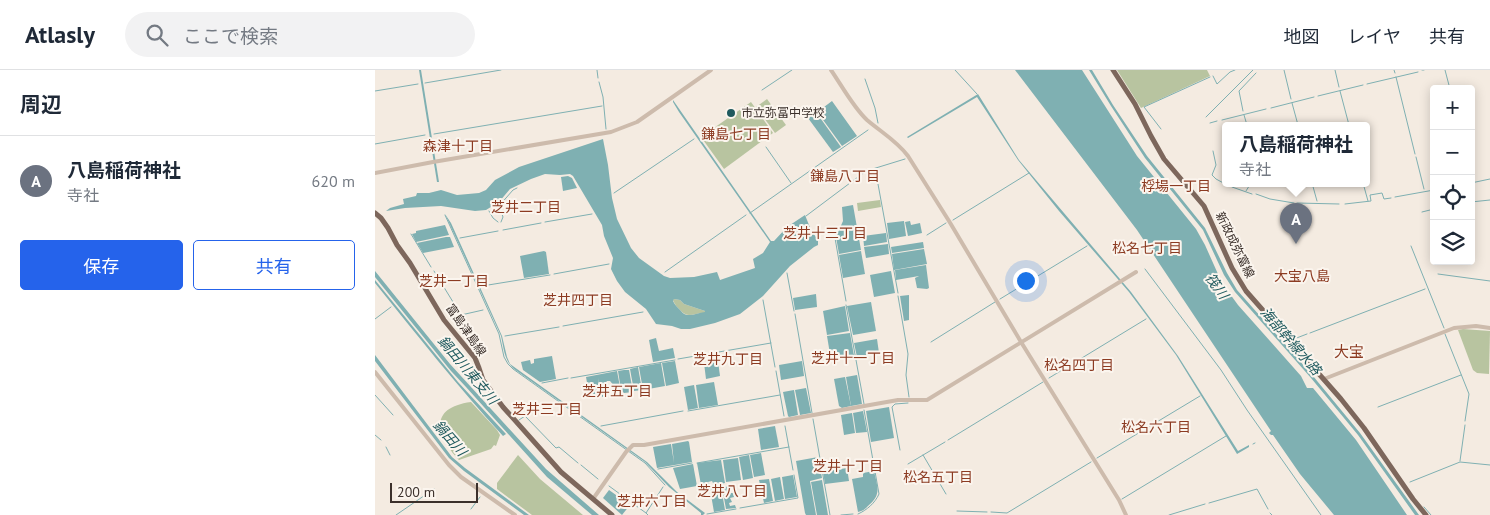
<!DOCTYPE html>
<html lang="ja">
<head>
<meta charset="utf-8">
<style>
	:root { --surface:#fff; --page:#f2f2f3; --text:#1f2937; --muted:#747a83; --line:#e0e1e3; --accent:#2563eb }
	body { margin:0; font-family:"PT Sans","Noto Sans JP",sans-serif; background:var(--page); color:var(--text) }
	.controls { position:absolute; right:15px; top:15px; display:grid; overflow:hidden; border-radius:5px; box-shadow:0 2px 12px #0003 }
	.controls button { width:45px; height:45px; display:grid; place-items:center; padding:0; border:0; border-bottom:1px solid var(--line); background:var(--surface); color:var(--text); font:25px sans-serif }
	.scale { position:absolute; left:15px; bottom:12px; width:88px; box-sizing:border-box; padding-left:5px; border:2px solid #3b302b; border-top:0; font-size:14px; line-height:18px; white-space:nowrap; color:#3b302b; -webkit-text-stroke:4px #fbf5ee; paint-order:stroke }
	.you { position:absolute; left:650px; top:210px; width:18px; height:18px; margin:-12px; border:4px solid #fff; border-radius:50%; background:#1a73e8; box-shadow:0 0 0 8px #1a73e833 }
	.badge { display:grid; place-items:center; width:32px; height:32px; border-radius:50%; background:var(--accent); color:#fff; font-size:16px; font-weight:700 }
	.pin { position:absolute; translate:-50% -41px; filter:drop-shadow(0 1px 2px #0008) }
	.pin::after { content:''; position:absolute; top:26px; width:18px; height:15px; background:inherit; clip-path:polygon(0 0,100% 0,50% 100%) }
	.popup { position:absolute; left:847px; top:52px; width:148px; height:65px; box-sizing:border-box; display:grid; place-content:center; border-radius:5px; background:var(--surface); filter:drop-shadow(0 1px 4px #0005); font-size:16px; white-space:nowrap; color:var(--muted) }
	.popup b { font-size:19px; color:var(--text) }
	.popup::after { content:''; position:absolute; left:50%; top:100%; margin-left:-10px; border:10px solid transparent; border-top-color:var(--surface) }
	.list { margin:0; padding:0; list-style:none }
	h2 { display:flex; justify-content:space-between; align-items:center; height:65px; margin:0; padding:0 20px; font-size:21px }
	h2 small { font-size:16px; font-weight:400; color:var(--muted) }
	.list li { display:grid; grid-template-columns:32px 1fr auto; gap:15px; align-items:center; box-sizing:border-box; height:90px; padding:0 20px; border-top:1px solid var(--line) }
	.list b { display:block; font-size:19px; white-space:nowrap }
	.list p { margin:0; font-size:16px; white-space:nowrap; color:var(--muted) }
	.list em { font-size:16px; font-style:normal; color:var(--muted) }
	.actions { display:flex; gap:10px; padding:15px 20px }
	.actions a { flex:1; padding:11px 0; border:1px solid var(--accent); border-radius:5px; text-align:center; font-size:18px; color:var(--accent) }
	.actions .main { background:var(--accent); color:#fff }
	.icon { flex:none; width:28px; height:28px; fill:none; stroke:currentColor; stroke-width:2; stroke-linecap:round; stroke-linejoin:round }
	.map { position:relative; flex:none; width:1115px; height:445px; overflow:hidden }
	header { display:flex; align-items:center; gap:30px; box-sizing:border-box; height:70px; padding:0 25px; background:var(--surface); border-bottom:1px solid var(--line) }
	header strong { font-size:24px }
	nav { display:flex; gap:28px; margin-inline-start:auto; font-size:18px }
	.search { width:350px; height:45px; background:var(--page); display:flex; align-items:center; gap:12px; box-sizing:border-box; padding:0 18px; border-radius:28px; color:var(--muted); font-size:19px }
	main { display:flex }
	aside { flex:1; background:var(--surface) }
	.map>svg:first-child { display:block }
</style>
</head>
<body>
<header>
<strong>Atlasly</strong>
<div class="search"><svg class="icon" aria-label="search" viewBox="0 0 24 24"><circle cx="10" cy="10" r="6"/><path d="M15 15l6 6"/></svg>ここで検索</div>
<nav><a>地図</a><a>レイヤ</a><a>共有</a></nav>
</header>
<main>
<aside>
<h2>周辺<small></small></h2>
<ul class="list">
<li><span class="badge" style="background:#6b7280">A</span><div><b>八島稲荷神社</b><p>寺社</p></div><em>620 m</em></li>
</ul>
<div class="actions"><a class="main">保存</a><a>共有</a></div>
</aside>
<div class="map">
<svg width="1115" height="445" viewBox="0 0 1115 445">
	<rect width="100%" height="100%" fill="#f4ebe1"/>
	<g fill="#b8c4a0">
		<path d="M742 0H832L835 6 766 38Z"/>
		<path d="M392 29 411 55 400 63 381 37Z"/>
		<path d="M376 32 398 63 349 99 326 67Z"/>
		<path d="M505 130 506 137 483 141 482 133Z"/>
		<path d="M299 229 305 230 309 234 330 241V243C321 242 313 249 306 241 302 237 300 235 298 230Z"/>
		<path d="M1088 259 1115 261 1114 304 1102 303 1098 300 1083 260Z"/>
		<path d="M96 332 122 360 125 365 121 376 119 375 116 379 84 390C61 365 53 338 96 332Z"/>
		<path d="M143 385 165 409 208 445H157L122 419V413Z"/>
	</g>
	<g fill="#7fb0b2" fill-rule="evenodd">
		<path d="M44 0H46L64 112H62Z"/>
		<path d="M640 0H707L762 86 821 159 830 175 847 213 863 235 926 306 932 318H938L981 370 1032 445H959L925 404 898 365H896L894 363 896 361 762 160Z"/>
		<path d="M714 0H717L738 35 772 86 830 158 852 203 862 220 938 306 985 363 1044 445H1040L983 365 936 308 860 222 849 205 828 160 770 88 736 36Z"/>
		<path d="M603 24 644 90 756 222 803 286 863 381 874 375V377L862 384 801 285 754 222 684 141 643 90 602 27 533 68 532 67Z"/>
		<path d="M298 30 396 171H399L412 157 430 145 436 160 443 170V175L439 177 415 196 388 226 365 244 340 253 315 259H306L297 256 281 254 271 239 250 222 242 211 236 199 238 188 229 166 227 155 198 106 195 104 185 105 170 104 156 109 135 119 124 132 111 140 100 141 66 136 30 138 11 141 15 138 29 134 28 129 41 126 42 123H54L66 120 82 125 104 123 111 120 120 110 144 97 228 69 233 95 237 128 242 149 256 178 264 188 289 206 295 208 319 207 342 202 345 210 380 198 378 189 388 183 395 172 304 42 298 32ZM299 229 305 230 309 234 330 241V242C321 243 312 249 306 241 302 237 300 235 298 231Z"/>
		<path d="M457 31 482 66 467 76 443 43 446 42 445 40Z"/>
		<path d="M441 42 466 77 458 82 433 48Z"/>
		<path d="M193 106 197 108 202 118 188 121 186 107Z"/>
		<path d="M478 135 486 180 464 184 461 167 468 151 467 137Z"/>
		<path d="M70 144 76 153 127 266 132 287 135 294 272 392 302 422 330 443 328 445H326V443L294 417 270 392 139 299C129 290 129 279 126 266Z"/>
		<path d="M529 151 531 166 514 169 512 153Z"/>
		<path d="M535 151 536 155 545 153 547 163 533 166 530 152Z"/>
		<path d="M70 155 74 165 41 172 37 164 41 163V161Z"/>
		<path d="M511 163 512 172 489 176 488 166Z"/>
		<path d="M71 167H75L79 177 48 183 42 173Z"/>
		<path d="M548 172 549 178 517 183 516 177Z"/>
		<path d="M513 174 514 184 491 188 489 177Z"/>
		<path d="M549 179 552 194 519 200 517 184Z"/>
		<path d="M169 181 171 182 174 204 149 208 145 186Z"/>
		<path d="M486 181 490 204 468 208 464 185Z"/>
		<path d="M551 195 554 218 552 219 542 218 540 208 544 206 521 210 520 200Z"/>
		<path d="M0 201 75 294 171 399 224 445H217L172 407 91 317 76 301 0 207Z"/>
		<path d="M516 201 520 223 499 227 495 205Z"/>
		<path d="M0 210 83 312 131 364 128 366C83 317 42 265 0 213Z"/>
		<path d="M441 224 442 237 420 240 418 228Z"/>
		<path d="M534 225V250L529 251 525 226Z"/>
		<path d="M496 232 501 261 478 265 472 236Z"/>
		<path d="M470 236 474 261 452 265 448 241Z"/>
		<path d="M475 263 479 286 456 290 452 266Z"/>
		<path d="M281 268 284 281 298 278 300 288 278 292 274 270Z"/>
		<path d="M502 269 504 283 482 287 479 273Z"/>
		<path d="M0 285 77 387 90 398 154 445H149L89 401 74 388 0 291Z"/>
		<path d="M177 286 181 309 165 312 148 300 146 292 155 290 156 294 159 293V289Z"/>
		<path d="M300 291 304 313 291 316 287 293Z"/>
		<path d="M343 291 345 306 331 309 329 293Z"/>
		<path d="M427 291 429 306 406 310 404 295Z"/>
		<path d="M286 293 290 316 268 320 264 297Z"/>
		<path d="M263 297 267 320 259 321 255 299Z"/>
		<path d="M249 300H254L258 322 249 323 246 320 243 301Z"/>
		<path d="M242 301 245 317 241 318 235 311H232L226 319 231 323H229L231 326 227 327 223 308 226 327 215 329 211 307Z"/>
		<path d="M482 305 487 334 476 336 471 307Z"/>
		<path d="M470 307 476 336 467 338 464 336 459 309Z"/>
		<path d="M339 312 343 335 324 338 321 315Z"/>
		<path d="M319 315 323 338 313 340 309 317Z"/>
		<path d="M431 318 436 343 425 345 420 320Z"/>
		<path d="M419 320 423 345 414 347 413 346 408 322Z"/>
		<path d="M514 337 519 368 496 372 491 341Z"/>
		<path d="M488 341 492 362 481 363 478 343Z"/>
		<path d="M477 343 480 363 469 365 466 345Z"/>
		<path d="M400 356 404 377 386 380 383 359Z"/>
		<path d="M313 371 314 372 317 392 282 398 278 377 296 374 299 393 297 374Z"/>
		<path d="M386 383 390 405 379 407 375 385Z"/>
		<path d="M374 385 378 408 368 410 364 387Z"/>
		<path d="M443 387 447 408 435 411 441 445H431L430 443 421 391Z"/>
		<path d="M363 388 366 410 351 412 348 390Z"/>
		<path d="M346 390 350 413 339 415 337 411 333 412 335 415 327 416 326 415 322 393Z"/>
		<path d="M318 394 322 416 305 419 298 398Z"/>
		<path d="M472 398 474 411 450 414 448 402Z"/>
		<path d="M499 401C502 416 507 424 494 435 490 439 488 441 483 442L477 409 488 407V403Z"/>
		<path d="M418 405 422 427 410 429 407 407Z"/>
		<path d="M405 407 409 429 400 431 396 409Z"/>
		<path d="M394 409 398 431 389 433 384 410Z"/>
		<path d="M447 410 453 445H442L436 412Z"/>
		<path d="M357 416 358 420H355V423H358L359 427 355 428 357 432 354 433 355 436 360 435 361 438 351 439 347 417Z"/>
		<path d="M346 417 350 440 339 442 335 419Z"/>
		<path d="M234 420 255 435 247 445 228 428Z"/>
	</g>
	<g fill="none" stroke-linecap="round" stroke-linejoin="round">
		<g stroke="#7fb0b2" stroke-width="1">
			<path d="M222 0 223 8"/>
			<path d="M580 0 602 24"/>
			<path d="M909 0 916 29"/>
			<path d="M960 0 964 17"/>
			<path d="M1019 0 1020 3"/>
			<path d="M1047 0H1049"/>
			<path d="M1070 0 1075 19"/>
			<path d="M838 6 842 14 855 2 860 0"/>
			<path d="M1021 7 1040 84"/>
			<path d="M490 9 500 38 503 53"/>
			<path d="M224 12 228 27 231 59"/>
			<path d="M50 13 126 0"/>
			<path d="M992 14 1043 2"/>
			<path d="M387 20 417 0"/>
			<path d="M0 21 43 14"/>
			<path d="M965 21 974 55"/>
			<path d="M943 26 988 15"/>
			<path d="M917 33 923 55"/>
			<path d="M896 38 939 27"/>
			<path d="M868 41 864 21 881 3"/>
			<path d="M869 45 872 55"/>
			<path d="M831 47 878 0"/>
			<path d="M847 50 891 39"/>
			<path d="M835 53 842 51"/>
			<path d="M786 59 769 37 835 7"/>
			<path d="M59 64 227 36"/>
			<path d="M0 74 50 65"/>
			<path d="M391 77 416 113"/>
			<path d="M838 81 841 95 837 105 841 109 854 116"/>
			<path d="M1041 87 1049 119"/>
			<path d="M496 101 503 110"/>
			<path d="M1096 105 1098 110"/>
			<path d="M937 113 942 131"/>
			<path d="M988 113 993 131"/>
			<path d="M1096 113 1115 109"/>
			<path d="M503 114 523 223"/>
			<path d="M857 117 877 124"/>
			<path d="M871 121 876 113"/>
			<path d="M239 123 319 69"/>
			<path d="M881 124 895 129 919 133"/>
			<path d="M1020 127 1059 120"/>
			<path d="M1096 132 1115 130"/>
			<path d="M922 133 964 134"/>
			<path d="M970 134 996 131 995 125 1007 123 1009 129 1016 128"/>
			<path d="M114 141 118 148 123 152"/>
			<path d="M1047 142 1059 139"/>
			<path d="M375 143 493 60"/>
			<path d="M70 145 124 264 129 287 133 294 138 299 270 393 290 415"/>
			<path d="M431 146 491 101 530 89"/>
			<path d="M578 150 654 103"/>
			<path d="M126 152 128 147 124 136 138 120 142 118"/>
			<path d="M170 152 217 144"/>
			<path d="M128 160 166 153"/>
			<path d="M36 164 56 197"/>
			<path d="M552 165 571 153"/>
			<path d="M85 168 123 161"/>
			<path d="M460 168 471 231"/>
			<path d="M1036 176 1069 258"/>
			<path d="M770 199 846 300 872 340 946 445"/>
			<path d="M59 201 86 245 108 240"/>
			<path d="M290 202 371 145"/>
			<path d="M412 203 419 241"/>
			<path d="M179 204 234 194"/>
			<path d="M1063 204 1115 211"/>
			<path d="M107 216 175 205"/>
			<path d="M523 226 533 284 531 305 534 327"/>
			<path d="M625 229 712 176"/>
			<path d="M388 230 400 297"/>
			<path d="M471 235 489 334"/>
			<path d="M420 244 437 343"/>
			<path d="M0 249 16 237"/>
			<path d="M188 256 268 242"/>
			<path d="M935 263 1050 219"/>
			<path d="M1070 264 1094 324 1090 351"/>
			<path d="M130 266 184 257"/>
			<path d="M919 269 932 264"/>
			<path d="M556 272 620 232"/>
			<path d="M303 289 396 273"/>
			<path d="M401 301 409 346"/>
			<path d="M196 308 300 290"/>
			<path d="M674 308 771 249"/>
			<path d="M167 313 193 308"/>
			<path d="M0 325 18 345"/>
			<path d="M1003 337 1086 305"/>
			<path d="M313 341 405 325"/>
			<path d="M438 349 455 445"/>
			<path d="M144 350 150 346 181 378 184 377 203 393"/>
			<path d="M226 356 308 341"/>
			<path d="M410 356 418 400"/>
			<path d="M0 365 6 370"/>
			<path d="M573 370 668 312"/>
			<path d="M878 374 880 373"/>
			<path d="M11 377 15 385"/>
			<path d="M525 380 517 337 520 334 533 333"/>
			<path d="M548 385 571 424"/>
			<path d="M722 388 825 326"/>
			<path d="M1085 391 1090 355"/>
			<path d="M322 393 414 377"/>
			<path d="M533 394 570 372"/>
			<path d="M206 395 223 409"/>
			<path d="M283 399 317 393"/>
			<path d="M1035 412 1085 392 1115 395"/>
			<path d="M234 416 271 443"/>
			<path d="M747 429 851 366"/>
			<path d="M834 433 882 419 893 439"/>
			<path d="M1049 437 1056 445"/>
			<path d="M365 438 423 428 419 405"/>
			<path d="M96 439 105 427"/>
			<path d="M582 441 612 442"/>
			<path d="M616 442 632 443 716 392"/>
			<path d="M895 443 897 445"/>
			<path d="M332 444 361 439"/>
			<path d="M483 444C492 440 500 433 504 424L489 340"/>
			<path d="M21 445 59 419"/>
			<path d="M273 445 271 443 288 417"/>
			<path d="M466 445 478 444"/>
			<path d="M794 445 830 434"/>
		</g>
		<g stroke="#cdbbac" stroke-width="4">
			<path d="M456 0C467 16 478 37 492 50 506 62 522 71 533 86L574 151 646 272 744 430 751 445"/>
			<path d="M0 103 58 92 236 62 262 52 336 0"/>
			<path d="M0 302 74 395 86 407 140 445"/>
			<path d="M949 309 1079 258 1101 256 1115 258"/>
			<path d="M218 429 251 382 258 375H269L523 330H552L761 202"/>
		</g>
		<g stroke="#7d675c" stroke-width="5">
			<path d="M738 0 760 34 776 66 789 89 829 136 857 198 871 221 966 329 989 358 1038 429 1051 445"/>
			<path d="M0 143 6 148 13 158 22 175 35 193 69 250 100 288 104 298 108 310 128 337 186 402 237 445"/>
		</g>
	</g>
	<circle fill="#1f5a5e" stroke="#fbf5ee" stroke-width="2" cx="356" cy="43" r="5"/>
	<g text-anchor="middle" stroke-width="4" stroke-linejoin="round" paint-order="stroke">
		<g font-size="12" fill="#3b302b" stroke="#fbf5ee" text-anchor="start">
			<text x="366" y="47">市立弥冨中学校</text>
		</g>
		<g font-size="12" fill="#3b302b" stroke="#fbf5ee">
			<text transform="translate(860 175) rotate(64)" y="4">新政成弥富線</text>
			<text transform="translate(91 260) rotate(55)" y="4">富島津島線</text>
		</g>
		<g font-size="14" fill="#8c3b22" stroke="#fbf5ee">
			<text x="361" y="69">鎌島七丁目</text>
			<text x="83" y="81">森津十丁目</text>
			<text x="470" y="111">鎌島八丁目</text>
			<text x="801" y="121">桴場一丁目</text>
			<text x="151" y="142">芝井二丁目</text>
			<text x="450" y="168">芝井十三丁目</text>
			<text x="772" y="183">松名七丁目</text>
			<text x="927" y="211">大宝八島</text>
			<text x="79" y="216">芝井一丁目</text>
			<text x="203" y="235">芝井四丁目</text>
			<text x="478" y="293">芝井十一丁目</text>
			<text x="353" y="294">芝井九丁目</text>
			<text x="704" y="300">松名四丁目</text>
			<text x="242" y="326">芝井五丁目</text>
			<text x="172" y="344">芝井三丁目</text>
			<text x="781" y="362">松名六丁目</text>
			<text x="473" y="401">芝井十丁目</text>
			<text x="563" y="412">松名五丁目</text>
			<text x="357" y="426">芝井八丁目</text>
			<text x="277" y="436">芝井六丁目</text>
		</g>
		<g font-size="14" font-style="italic" fill="#1f5a5e" stroke="#fbf5ee">
			<text transform="translate(842 216) rotate(55)" y="5">筏川</text>
			<text transform="translate(916 271) rotate(49)" y="5">海部幹線水路</text>
			<text transform="translate(93 300) rotate(50)" y="5">鍋田川東支川</text>
			<text transform="translate(75 368) rotate(49)" y="5">鍋田川</text>
		</g>
		<g font-size="15" fill="#8c3b22" stroke="#fbf5ee">
			<text x="974" y="287">大宝</text>
		</g>
	</g>
</svg>
<div class="controls">
<button>+</button>
<button>−</button>
<button><svg class="icon" aria-label="locate" viewBox="0 0 24 24"><circle cx="12" cy="12" r="6"/><path d="M12 2v4M12 18v4M2 12h4M18 12h4"/></svg></button>
<button><svg class="icon" aria-label="layers" viewBox="0 0 24 24"><path d="M12 4l9 5-9 5-9-5zM3 14l9 5 9-5"/></svg></button>
</div>
<div class="scale">200 m</div>
<div class="you"></div>
<div class="pin badge" style="left:921px;top:174px;background:#6b7280">A</div>
<div class="popup"><b>八島稲荷神社</b>寺社</div>
</div>
</main>
</body>
</html>
